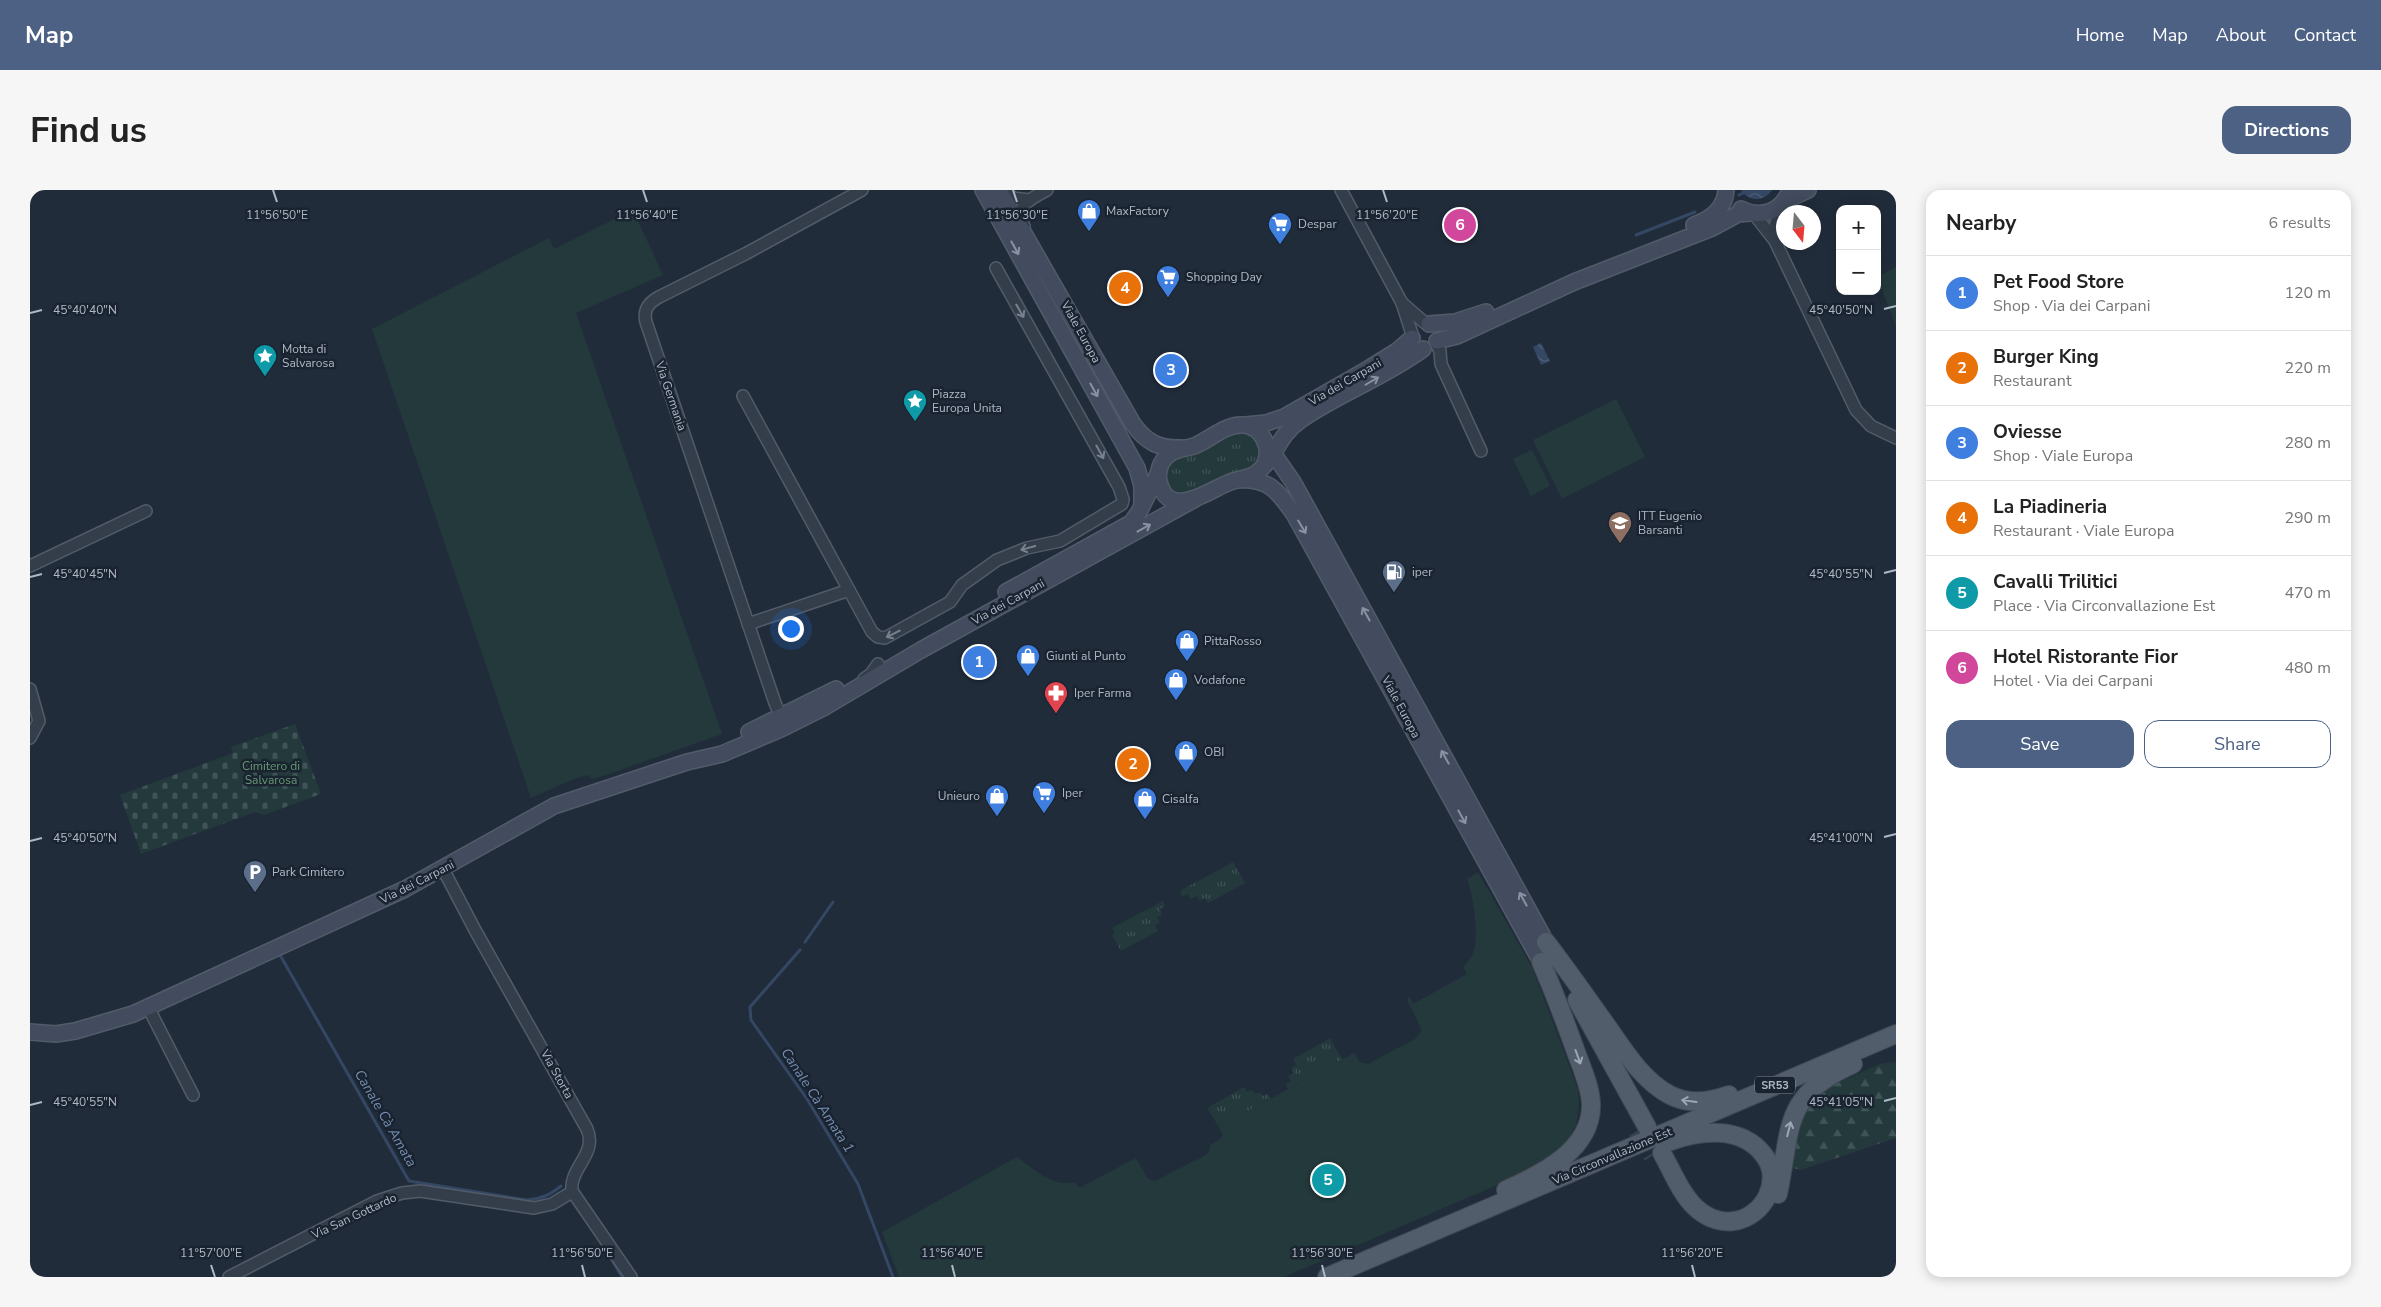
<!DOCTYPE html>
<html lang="en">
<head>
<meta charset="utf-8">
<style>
	:root { --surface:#fff; --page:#f6f6f6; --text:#222; --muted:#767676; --line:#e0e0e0; --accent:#4c6184 }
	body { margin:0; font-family:"Nunito Sans",sans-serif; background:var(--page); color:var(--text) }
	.controls { position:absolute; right:15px; top:15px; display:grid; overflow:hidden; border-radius:10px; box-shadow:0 2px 12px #0003 }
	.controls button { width:45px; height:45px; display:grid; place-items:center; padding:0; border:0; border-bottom:1px solid var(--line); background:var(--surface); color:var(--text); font:25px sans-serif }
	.compass { position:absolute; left:1746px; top:15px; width:45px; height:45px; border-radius:50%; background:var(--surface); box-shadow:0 2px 12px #0003; rotate:164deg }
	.you { position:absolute; left:760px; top:438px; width:18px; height:18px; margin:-12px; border:4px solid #fff; border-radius:50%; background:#1a73e8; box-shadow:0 0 0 8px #1a73e833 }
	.badge { display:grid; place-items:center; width:32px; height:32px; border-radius:50%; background:var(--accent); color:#fff; font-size:16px; font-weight:700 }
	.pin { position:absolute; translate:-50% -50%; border:2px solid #fff; box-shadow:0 1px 5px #0006 }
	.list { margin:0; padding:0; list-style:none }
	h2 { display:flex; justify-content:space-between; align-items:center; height:65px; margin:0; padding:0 20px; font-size:21px }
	h2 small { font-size:16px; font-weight:400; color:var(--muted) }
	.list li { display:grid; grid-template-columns:32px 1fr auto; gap:15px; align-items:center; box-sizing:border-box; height:75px; padding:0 20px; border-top:1px solid var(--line) }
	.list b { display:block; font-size:19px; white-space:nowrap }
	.list p { margin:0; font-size:16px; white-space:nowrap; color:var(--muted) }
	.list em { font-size:16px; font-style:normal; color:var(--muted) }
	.actions { display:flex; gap:10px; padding:15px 20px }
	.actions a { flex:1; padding:11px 0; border:1px solid var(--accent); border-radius:15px; text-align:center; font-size:18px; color:var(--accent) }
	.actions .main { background:var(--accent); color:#fff }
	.map { position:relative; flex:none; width:1866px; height:1087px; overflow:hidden; border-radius:15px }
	header { display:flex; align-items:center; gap:30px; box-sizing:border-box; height:70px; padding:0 25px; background:var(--accent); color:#fff }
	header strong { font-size:24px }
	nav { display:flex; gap:28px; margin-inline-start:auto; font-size:18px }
	.intro { display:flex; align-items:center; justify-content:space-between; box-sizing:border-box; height:120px; padding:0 30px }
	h1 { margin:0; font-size:35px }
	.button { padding:12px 22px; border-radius:15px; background:var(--accent); color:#fff; font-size:18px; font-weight:700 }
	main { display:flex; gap:30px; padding:0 30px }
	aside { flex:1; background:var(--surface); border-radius:15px; box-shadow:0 2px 12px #0003 }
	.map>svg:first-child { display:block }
</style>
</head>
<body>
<header>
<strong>Map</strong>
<nav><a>Home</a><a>Map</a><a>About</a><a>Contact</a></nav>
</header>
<div class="intro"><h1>Find us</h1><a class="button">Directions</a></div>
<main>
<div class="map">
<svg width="1866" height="1087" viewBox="0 0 1866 1087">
	<defs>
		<pattern id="grass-tufts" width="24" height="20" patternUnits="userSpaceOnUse" patternTransform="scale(1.25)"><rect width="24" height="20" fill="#23393c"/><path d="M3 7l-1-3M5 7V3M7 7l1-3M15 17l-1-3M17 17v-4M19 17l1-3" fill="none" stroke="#405457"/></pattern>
		<pattern id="forest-firs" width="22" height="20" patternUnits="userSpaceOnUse" patternTransform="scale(1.25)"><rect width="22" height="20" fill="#23393c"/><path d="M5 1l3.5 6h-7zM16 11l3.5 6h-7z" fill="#405457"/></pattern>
		<pattern id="cemetery-stones" width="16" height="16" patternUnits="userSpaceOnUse" patternTransform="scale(1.25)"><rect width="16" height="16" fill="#23393c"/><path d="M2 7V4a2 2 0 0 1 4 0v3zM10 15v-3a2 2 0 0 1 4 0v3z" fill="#405457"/></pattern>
		<pattern id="water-waves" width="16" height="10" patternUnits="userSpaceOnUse" patternTransform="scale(1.25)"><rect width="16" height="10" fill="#344763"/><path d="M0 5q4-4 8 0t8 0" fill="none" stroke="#4f5f78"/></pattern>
	</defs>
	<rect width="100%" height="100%" fill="#212c3b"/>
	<g fill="url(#grass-tufts)">
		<path d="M1211 243C1229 244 1235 264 1224 277L1158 305C1136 302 1129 289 1142 270Z"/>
		<path d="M1203 672 1215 693 1178 713 1175 708 1169 711 1167 706 1161 709 1158 704 1152 706 1150 701Z"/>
		<path d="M1133 711 1135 716 1130 719 1132 725 1127 727 1130 732 1125 735 1128 741 1091 761 1082 745 1085 743 1082 738Z"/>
		<path d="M1300 848 1312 870 1258 899 1256 894 1261 891 1258 886 1264 883 1261 878 1266 875 1263 869Z"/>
		<path d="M1214 897 1217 902 1222 900 1225 904 1230 902 1233 906 1238 904 1240 909 1189 937 1177 918Z"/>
	</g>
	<path fill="url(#forest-firs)" d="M1866 872V948L1771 980 1763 978 1759 971 1763 940 1790 901 1850 874Z"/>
	<path fill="url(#cemetery-stones)" d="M265 534 291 604 234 625 225 622 111 664 90 605 203 563 201 557Z"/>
	<g fill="#23393c">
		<path d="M603 20 633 85 546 123 692 544 579 584 562 589 558 585 544 589 501 608 342 139 519 48 524 59Z"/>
		<path d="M1866 77V136L1847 87Z"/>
		<path d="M1586 209 1615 267 1532 309 1503 250Z"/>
		<path d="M1502 260 1520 296 1501 306 1483 269Z"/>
		<path d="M1448 682 1503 779 1548 899C1553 948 1533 961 1495 983L1254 1087H869L852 1042 987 967C1004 979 1023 998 1045 992L1049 998 1106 968 1118 989 1125 991 1176 965 1180 960V955L1190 949 1193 945 1189 937 1324 863 1330 872 1338 874 1385 849 1392 840 1377 810 1379 806 1383 814 1437 784 1433 777C1438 772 1442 767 1444 760 1449 744 1443 704 1437 689Z"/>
	</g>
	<g fill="url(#water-waves)">
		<path d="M1711 0H1742C1734 12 1719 12 1711 0Z"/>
		<path d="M1511 153 1520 171 1511 175 1503 157Z"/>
	</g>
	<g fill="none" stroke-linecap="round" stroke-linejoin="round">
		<g stroke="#344763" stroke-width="3">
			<path d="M1709 5 1720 0"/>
			<path d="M1606 45 1665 22"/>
			<path d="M775 752 803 712"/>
			<path d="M770 760 720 817 721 830 777 909 828 994 863 1087"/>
			<path d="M250 765 379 991 497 1010C511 1009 520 1005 531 996"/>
			<path d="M579 1065 592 1087"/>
		</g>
		<path stroke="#364150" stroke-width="18" stroke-dasharray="18 9" stroke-linecap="butt" d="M1607 941 1622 966"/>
		<g stroke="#525b69" stroke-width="14">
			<g id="street">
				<path d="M975 0 983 8 999 10"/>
				<path d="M1311 0 1372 113 1382 144"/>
				<path d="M1724 24 1745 51 1826 220 1841 236 1866 248"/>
				<path d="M994 36C983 16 1002 8 1017 0"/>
				<path d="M1746 51 1745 37 1751 14"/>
				<path d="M1372 113 1395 133"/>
				<path d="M1406 153 1410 161 1411 174 1451 261"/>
				<path d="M713 206 819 400 718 434"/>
				<path d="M0 376 116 321"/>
				<path d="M819 400 842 442 848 447 855 448 920 412 932 395 967 370 997 358 1030 351 1092 314 1093 309 1089 297 966 78"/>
				<path d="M834 489 841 484 848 474"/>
				<path d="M0 499 9 531 0 548"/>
				<path d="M754 534 745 513 616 132C613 120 618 113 629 107L717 63 832 0"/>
				<path d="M413 679 445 740 557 939C568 964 539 978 542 1001L601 1087"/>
				<path d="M118 817 163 905"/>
				<path d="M199 1087 347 1011 372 1003 390 1001 504 1018 522 1014 542 1002"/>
			</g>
		</g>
		<g stroke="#525b69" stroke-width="18">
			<g id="secondary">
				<path d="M953 0 1107 278 1112 296V313"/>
				<path d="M969 0 1103 234C1116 252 1129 259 1151 258"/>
				<path d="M1754 11 1778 0"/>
				<path d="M1711 19C1731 29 1752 22 1760 0"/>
				<path d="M1664 35C1681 29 1695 19 1696 0"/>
				<path d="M1399 134 1425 132 1456 122"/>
				<path d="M1407 151 1427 146 1544 92 1682 38 1708 24 1720 23"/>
				<path d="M1216 235 1236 233 1254 227 1338 179 1367 161 1382 148"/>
				<path d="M1236 253 1263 292 1516 752"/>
				<path d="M1235 273C1242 257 1231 235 1212 235 1196 234 1179 250 1164 256 1154 259 1143 259 1136 267 1130 273 1127 283 1129 291 1138 331 1178 301 1198 293 1208 288 1221 289 1229 281 1248 264 1247 246 1272 229 1310 203 1355 187 1393 159"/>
				<path d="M1207 290C1239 288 1247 300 1264 324L1511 772"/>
				<path d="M976 402 1101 333 1109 322 1128 284"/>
				<path d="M719 542 806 499"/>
				<path d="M0 842 26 844 45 841 103 824 375 699 524 616 657 572 692 564 753 538 793 518 891 460 1165 309"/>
			</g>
		</g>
		<g stroke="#3e4754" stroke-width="20">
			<g id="primary">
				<path d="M1516 752C1536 778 1555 805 1574 832 1593 858 1611 890 1640 905 1659 915 1680 912 1699 905"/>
				<path d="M1547 810 1617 937"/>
				<path d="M1632 963C1642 981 1651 1004 1666 1018 1677 1028 1689 1033 1704 1031 1734 1027 1754 989 1733 964 1711 936 1670 940 1641 951"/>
				<path d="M1476 1000C1512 984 1563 959 1561 913 1560 896 1552 878 1546 862 1535 831 1524 802 1511 772"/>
				<path d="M1748 1004C1762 938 1751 906 1823 874"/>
				<path d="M1297 1087 1866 844"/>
			</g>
		</g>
		<use href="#street" stroke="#343e4b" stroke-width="11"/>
		<use href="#secondary" stroke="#424c5e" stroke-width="15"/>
		<use href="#primary" stroke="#525d6b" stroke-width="18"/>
	</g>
	<defs><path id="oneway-shaft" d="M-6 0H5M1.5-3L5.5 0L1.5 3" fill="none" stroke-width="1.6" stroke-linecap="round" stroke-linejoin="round" transform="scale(1.25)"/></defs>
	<g stroke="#8992a2">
		<use href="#oneway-shaft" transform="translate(985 58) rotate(61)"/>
		<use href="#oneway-shaft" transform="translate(1342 191) rotate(-30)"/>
		<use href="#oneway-shaft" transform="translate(1064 200) rotate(61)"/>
		<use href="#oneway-shaft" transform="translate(1272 337) rotate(59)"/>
		<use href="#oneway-shaft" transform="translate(1114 338) rotate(-29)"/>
		<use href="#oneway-shaft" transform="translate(1336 424) rotate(-119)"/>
		<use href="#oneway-shaft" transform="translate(1415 567) rotate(-119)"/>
		<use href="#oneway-shaft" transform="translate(1432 627) rotate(61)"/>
		<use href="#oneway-shaft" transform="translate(1493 709) rotate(-119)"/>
	</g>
	<g stroke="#78818f">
		<use href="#oneway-shaft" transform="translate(990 121) rotate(60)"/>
		<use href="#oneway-shaft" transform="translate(1070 262) rotate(61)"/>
		<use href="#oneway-shaft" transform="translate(998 358) rotate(165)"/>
		<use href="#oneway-shaft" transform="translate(863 444) rotate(153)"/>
	</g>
	<g stroke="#9ca6b5">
		<use href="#oneway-shaft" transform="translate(1548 867) rotate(70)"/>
		<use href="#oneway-shaft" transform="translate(1659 911) rotate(-172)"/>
		<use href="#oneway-shaft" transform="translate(1759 939) rotate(-76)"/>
	</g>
	<path fill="none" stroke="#afb8c7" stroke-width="2" d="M243 0 247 12M613 0 617 12M983 0 987 12M1353 0 1357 12M1854 119 1866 116M0 123 12 120M1854 383 1866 380M0 387 12 384M1854 647 1866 644M0 651 12 648M1854 911 1866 908M0 915 12 912M181 1075 185 1087M552 1075 555 1087M922 1075 925 1087M1292 1075 1295 1087M1662 1075 1665 1087"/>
	<defs>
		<g id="shop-pin" transform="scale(1.25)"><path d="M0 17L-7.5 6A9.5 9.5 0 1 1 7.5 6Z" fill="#3f7fe0" stroke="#1a2330"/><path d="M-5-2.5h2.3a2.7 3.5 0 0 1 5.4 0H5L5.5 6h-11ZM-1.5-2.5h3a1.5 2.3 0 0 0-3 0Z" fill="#fff"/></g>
		<g id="supermarket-pin" transform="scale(1.25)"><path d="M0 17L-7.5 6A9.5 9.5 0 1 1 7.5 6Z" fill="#3f7fe0" stroke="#1a2330"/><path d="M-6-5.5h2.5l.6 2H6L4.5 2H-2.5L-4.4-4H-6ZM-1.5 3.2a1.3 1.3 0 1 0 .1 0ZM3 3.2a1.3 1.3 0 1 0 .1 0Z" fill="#fff"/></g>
		<g id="sight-pin" transform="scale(1.25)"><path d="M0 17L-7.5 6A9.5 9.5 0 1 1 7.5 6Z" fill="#0f9aa8" stroke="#1a2330"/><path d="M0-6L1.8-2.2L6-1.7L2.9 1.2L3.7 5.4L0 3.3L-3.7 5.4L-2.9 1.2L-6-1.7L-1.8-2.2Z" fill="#fff"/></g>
		<g id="school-pin" transform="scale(1.25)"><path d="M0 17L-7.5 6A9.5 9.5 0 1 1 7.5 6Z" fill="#8d6e63" stroke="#1a2330"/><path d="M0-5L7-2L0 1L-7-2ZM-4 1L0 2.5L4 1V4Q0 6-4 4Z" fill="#fff"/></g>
		<g id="fuel-pin" transform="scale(1.25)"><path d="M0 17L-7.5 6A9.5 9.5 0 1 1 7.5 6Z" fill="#5c6f8a" stroke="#1a2330"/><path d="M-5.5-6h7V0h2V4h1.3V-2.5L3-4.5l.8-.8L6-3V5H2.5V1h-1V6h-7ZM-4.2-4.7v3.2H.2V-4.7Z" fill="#fff"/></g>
		<g id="pharmacy-pin" transform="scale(1.25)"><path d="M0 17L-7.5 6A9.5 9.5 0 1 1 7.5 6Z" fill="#e0444e" stroke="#1a2330"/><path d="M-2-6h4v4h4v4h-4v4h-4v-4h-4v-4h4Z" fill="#fff"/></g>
		<g id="parking-pin" transform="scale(1.25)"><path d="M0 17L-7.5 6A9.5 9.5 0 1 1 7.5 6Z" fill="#5c6f8a" stroke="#1a2330"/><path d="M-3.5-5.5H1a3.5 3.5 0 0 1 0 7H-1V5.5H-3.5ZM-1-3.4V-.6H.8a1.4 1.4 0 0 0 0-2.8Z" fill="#fff"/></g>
	</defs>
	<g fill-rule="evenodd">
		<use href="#shop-pin" x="1059" y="21"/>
		<use href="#supermarket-pin" x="1250" y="34"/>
		<use href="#supermarket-pin" x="1138" y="87"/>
		<use href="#sight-pin" x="235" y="166"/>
		<use href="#sight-pin" x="885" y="211"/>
		<use href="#school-pin" x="1590" y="333"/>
		<use href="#fuel-pin" x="1364" y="382"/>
		<use href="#shop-pin" x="1157" y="451"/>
		<use href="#shop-pin" x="998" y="466"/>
		<use href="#shop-pin" x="1146" y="490"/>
		<use href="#pharmacy-pin" x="1026" y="503"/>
		<use href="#shop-pin" x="1156" y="562"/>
		<use href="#supermarket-pin" x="1014" y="603"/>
		<use href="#shop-pin" x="967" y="606"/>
		<use href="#shop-pin" x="1115" y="609"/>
		<use href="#parking-pin" x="225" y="682"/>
	</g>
	<g text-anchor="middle" stroke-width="5" stroke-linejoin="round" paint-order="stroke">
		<rect fill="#1a2330" stroke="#828b9a" stroke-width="1" x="1725" y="886.5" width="40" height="17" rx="4"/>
		<g font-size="11" font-weight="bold" fill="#afb8c7">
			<text x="1745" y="899">SR53</text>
		</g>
		<g font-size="12" fill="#afb8c7" stroke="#1a2330" text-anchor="start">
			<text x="1076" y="25">MaxFactory</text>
			<text x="1268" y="38">Despar</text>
			<text x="1156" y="91">Shopping Day</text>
			<text x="252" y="163">Motta di<tspan x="252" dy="14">Salvarosa</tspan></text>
			<text x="902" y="208">Piazza<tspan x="902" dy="14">Europa Unita</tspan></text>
			<text x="1608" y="330">ITT Eugenio<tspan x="1608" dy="14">Barsanti</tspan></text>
			<text x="1382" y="386">iper</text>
			<text x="1174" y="455">PittaRosso</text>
			<text x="1016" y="470">Giunti al Punto</text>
			<text x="1164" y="494">Vodafone</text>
			<text x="1044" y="507">Iper Farma</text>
			<text x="1174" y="566">OBI</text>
			<text x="1032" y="607">Iper</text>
			<text x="950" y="610" text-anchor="end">Unieuro</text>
			<text x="1132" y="613">Cisalfa</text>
			<text x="242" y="686">Park Cimitero</text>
		</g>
		<g font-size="12" fill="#afb8c7" stroke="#1a2330">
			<text transform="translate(1051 142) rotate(61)" y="4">Viale Europa</text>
			<text transform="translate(1315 192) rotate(-30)" y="4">Via dei Carpani</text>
			<text transform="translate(641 206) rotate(71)" y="4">Via Germania</text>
			<text transform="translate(978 412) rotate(-29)" y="4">Via dei Carpani</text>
			<text transform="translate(1371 517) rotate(62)" y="4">Viale Europa</text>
			<text transform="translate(387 692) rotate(-27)" y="4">Via dei Carpani</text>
			<text transform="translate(527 884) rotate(61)" y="4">Via Storta</text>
			<text transform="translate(1582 966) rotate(-23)" y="4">Via Circonvallazione Est</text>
			<text transform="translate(324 1026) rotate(-25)" y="4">Via San Gottardo</text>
		</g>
		<g font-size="12" fill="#659972" stroke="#1a2330">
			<text x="241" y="580">Cimitero di<tspan x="241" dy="14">Salvarosa</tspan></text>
		</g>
		<g font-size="14" font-style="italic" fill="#768eb1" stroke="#1a2330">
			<text transform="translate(788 910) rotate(57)" y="5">Canale Cà Amata 1</text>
			<text transform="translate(356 928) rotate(60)" y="5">Canale Cà Amata</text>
		</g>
	</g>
	<g font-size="12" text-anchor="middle" fill="#afb8c7" stroke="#1a2330" stroke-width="5" stroke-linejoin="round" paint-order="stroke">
		<text x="247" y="29">11°56'50"E</text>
		<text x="617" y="29">11°56'40"E</text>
		<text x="987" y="29">11°56'30"E</text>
		<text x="1357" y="29">11°56'20"E</text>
		<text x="1811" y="124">45°40'50"N</text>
		<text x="55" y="124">45°40'40"N</text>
		<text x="1811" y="388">45°40'55"N</text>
		<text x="55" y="388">45°40'45"N</text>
		<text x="1811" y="652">45°41'00"N</text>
		<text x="55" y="652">45°40'50"N</text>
		<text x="1811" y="916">45°41'05"N</text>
		<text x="55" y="916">45°40'55"N</text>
		<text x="181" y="1067">11°57'00"E</text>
		<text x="552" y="1067">11°56'50"E</text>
		<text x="922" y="1067">11°56'40"E</text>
		<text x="1292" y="1067">11°56'30"E</text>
		<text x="1662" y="1067">11°56'20"E</text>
	</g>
</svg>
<div class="controls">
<button>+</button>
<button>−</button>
</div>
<svg class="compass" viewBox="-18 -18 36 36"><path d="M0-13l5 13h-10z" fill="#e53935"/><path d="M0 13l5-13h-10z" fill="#767676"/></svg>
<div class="you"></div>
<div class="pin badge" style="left:949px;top:472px;background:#3f7fe0">1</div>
<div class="pin badge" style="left:1103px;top:574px;background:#e8710a">2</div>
<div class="pin badge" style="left:1141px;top:180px;background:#3f7fe0">3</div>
<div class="pin badge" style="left:1095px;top:98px;background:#e8710a">4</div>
<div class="pin badge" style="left:1298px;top:990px;background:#0f9aa8">5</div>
<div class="pin badge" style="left:1430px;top:35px;background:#d1479c">6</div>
</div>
<aside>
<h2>Nearby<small>6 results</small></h2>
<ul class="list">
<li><span class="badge" style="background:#3f7fe0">1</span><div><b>Pet Food Store</b><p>Shop · Via dei Carpani</p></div><em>120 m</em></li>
<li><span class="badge" style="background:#e8710a">2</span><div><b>Burger King</b><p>Restaurant</p></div><em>220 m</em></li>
<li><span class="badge" style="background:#3f7fe0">3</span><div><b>Oviesse</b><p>Shop · Viale Europa</p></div><em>280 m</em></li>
<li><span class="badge" style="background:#e8710a">4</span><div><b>La Piadineria</b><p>Restaurant · Viale Europa</p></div><em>290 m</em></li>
<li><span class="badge" style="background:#0f9aa8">5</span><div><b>Cavalli Trilitici</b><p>Place · Via Circonvallazione Est</p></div><em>470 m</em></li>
<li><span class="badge" style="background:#d1479c">6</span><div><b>Hotel Ristorante Fior</b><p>Hotel · Via dei Carpani</p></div><em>480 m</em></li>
</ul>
<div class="actions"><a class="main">Save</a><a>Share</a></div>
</aside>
</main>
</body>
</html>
